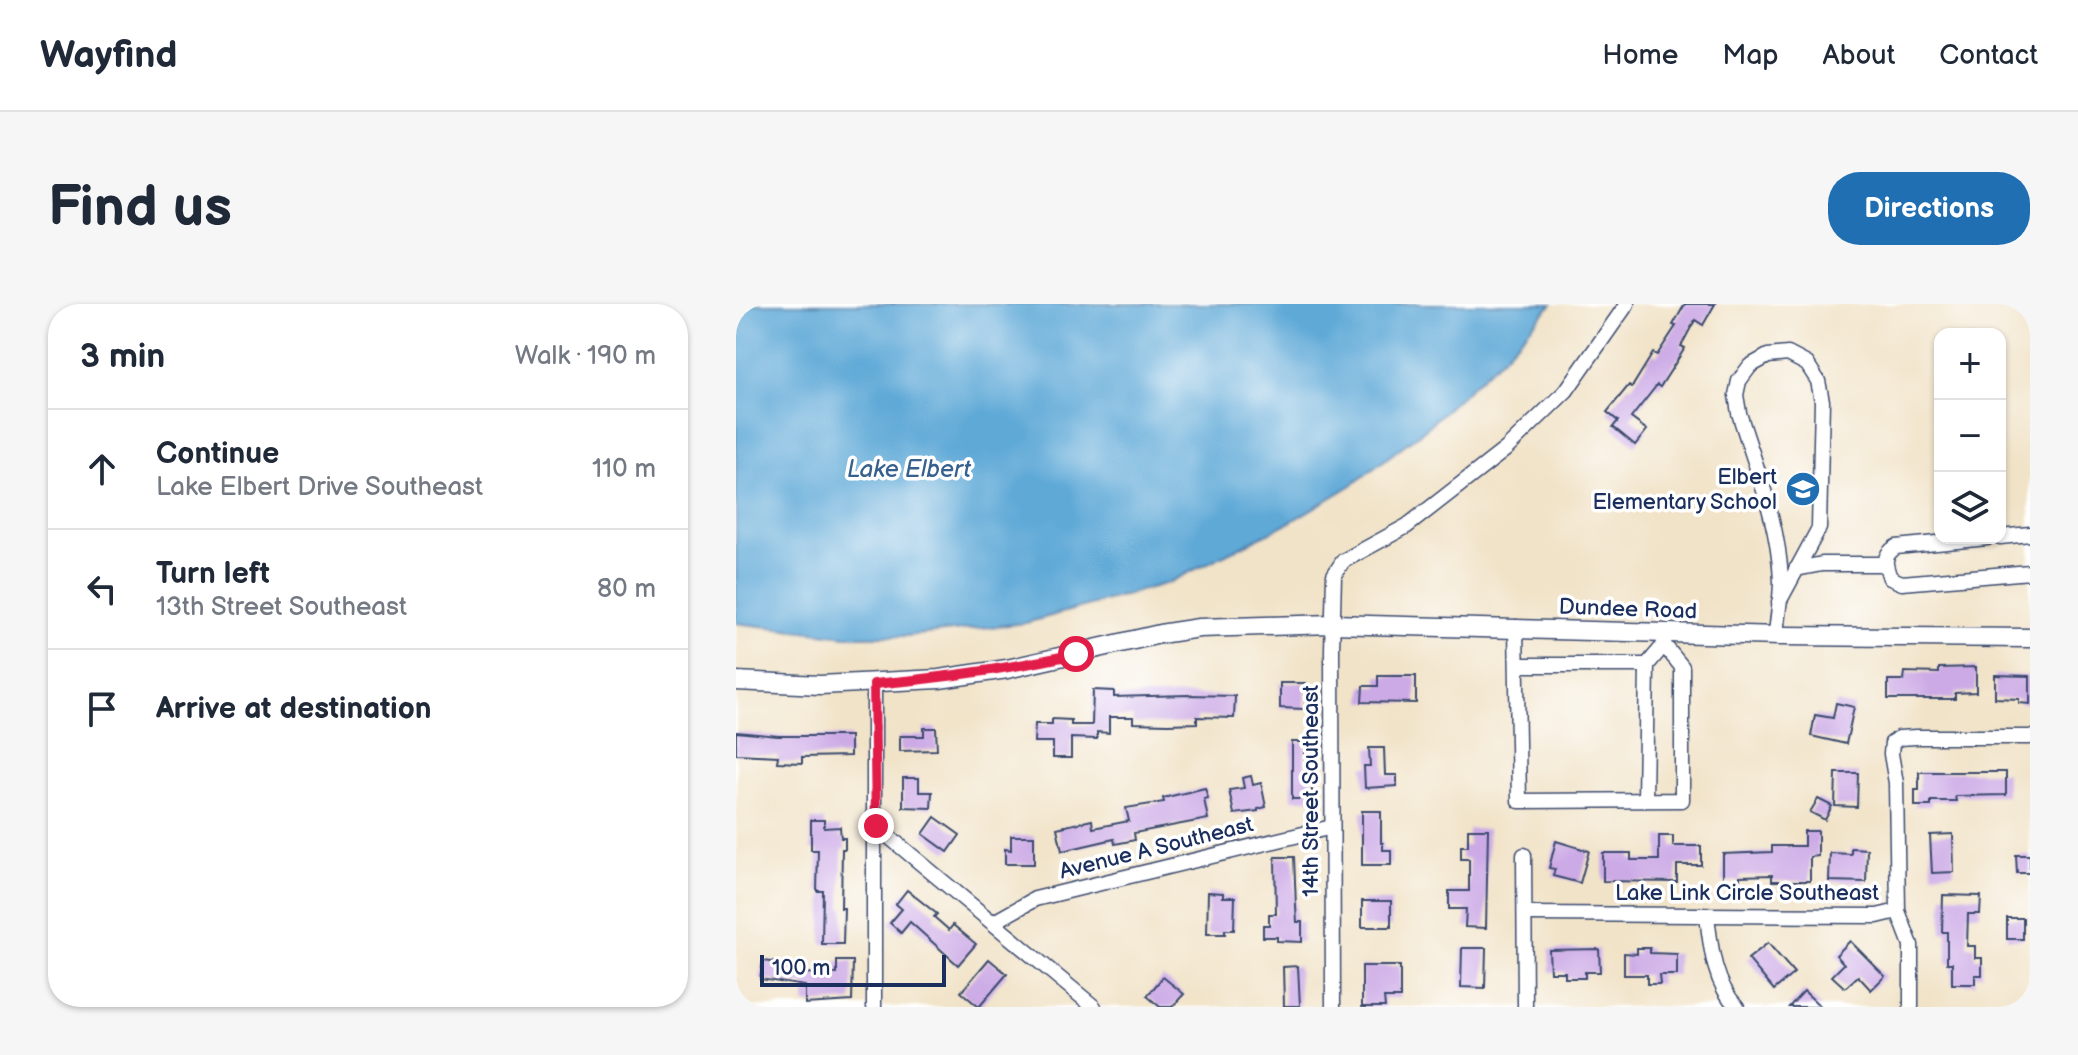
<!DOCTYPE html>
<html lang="en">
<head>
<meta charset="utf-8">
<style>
	:root { --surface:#fff; --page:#f6f6f7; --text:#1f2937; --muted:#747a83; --line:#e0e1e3; --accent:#1f6fb2 }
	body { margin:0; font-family:"Balsamiq Sans",sans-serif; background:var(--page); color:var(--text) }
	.controls { position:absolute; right:24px; top:24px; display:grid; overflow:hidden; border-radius:16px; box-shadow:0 2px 6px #0004 }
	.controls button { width:72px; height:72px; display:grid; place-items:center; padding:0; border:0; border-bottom:2px solid var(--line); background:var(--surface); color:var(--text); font:40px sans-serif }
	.scale { position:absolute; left:24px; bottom:20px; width:186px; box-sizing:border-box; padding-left:8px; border:4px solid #1b2f5e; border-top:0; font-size:22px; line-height:28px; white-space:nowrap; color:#1b2f5e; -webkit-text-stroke:6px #fff; paint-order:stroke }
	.stop { position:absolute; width:24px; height:24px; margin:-18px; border:6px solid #e11d48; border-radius:50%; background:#fff }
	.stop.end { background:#e11d48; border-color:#fff; box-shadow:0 2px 8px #0008 }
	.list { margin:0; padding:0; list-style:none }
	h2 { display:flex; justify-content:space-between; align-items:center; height:104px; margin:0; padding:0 32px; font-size:34px }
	h2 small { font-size:26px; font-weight:400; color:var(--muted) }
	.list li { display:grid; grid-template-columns:52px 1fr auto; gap:24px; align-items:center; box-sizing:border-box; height:120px; padding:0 32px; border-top:2px solid var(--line) }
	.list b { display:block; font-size:30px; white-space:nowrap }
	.list p { margin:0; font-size:26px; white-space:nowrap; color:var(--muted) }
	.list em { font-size:26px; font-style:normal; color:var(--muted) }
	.icon { flex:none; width:44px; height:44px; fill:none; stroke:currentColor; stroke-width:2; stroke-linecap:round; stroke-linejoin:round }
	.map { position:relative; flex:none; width:1294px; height:703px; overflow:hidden; border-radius:32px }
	header { display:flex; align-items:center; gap:48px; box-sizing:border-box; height:112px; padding:0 40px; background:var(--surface); border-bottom:2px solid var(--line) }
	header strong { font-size:38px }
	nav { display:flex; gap:44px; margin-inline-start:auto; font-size:28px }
	.intro { display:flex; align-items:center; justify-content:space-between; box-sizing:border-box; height:192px; padding:0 48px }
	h1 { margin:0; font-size:56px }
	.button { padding:20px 36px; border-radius:32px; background:var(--accent); color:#fff; font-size:28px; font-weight:700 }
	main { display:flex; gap:48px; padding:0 48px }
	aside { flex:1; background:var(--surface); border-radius:32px; box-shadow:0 2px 6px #0004 }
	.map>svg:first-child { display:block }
</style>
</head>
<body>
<header>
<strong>Wayfind</strong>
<nav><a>Home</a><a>Map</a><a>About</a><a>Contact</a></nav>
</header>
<div class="intro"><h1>Find us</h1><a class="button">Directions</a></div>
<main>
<aside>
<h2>3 min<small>Walk · 190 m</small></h2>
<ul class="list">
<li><svg class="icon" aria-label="ahead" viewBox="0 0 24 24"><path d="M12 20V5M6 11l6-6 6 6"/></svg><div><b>Continue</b><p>Lake Elbert Drive Southeast</p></div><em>110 m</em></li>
<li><svg class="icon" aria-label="left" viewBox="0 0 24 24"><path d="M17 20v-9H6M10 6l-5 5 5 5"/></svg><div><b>Turn left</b><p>13th Street Southeast</p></div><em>80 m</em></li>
<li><svg class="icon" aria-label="arrive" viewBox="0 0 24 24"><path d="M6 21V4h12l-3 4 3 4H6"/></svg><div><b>Arrive at destination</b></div></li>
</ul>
</aside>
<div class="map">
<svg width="1294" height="703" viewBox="0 0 1294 703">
	<rect width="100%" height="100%" fill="#fff"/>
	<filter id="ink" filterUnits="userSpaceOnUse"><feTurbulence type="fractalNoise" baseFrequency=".0125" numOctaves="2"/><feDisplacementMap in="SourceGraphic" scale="16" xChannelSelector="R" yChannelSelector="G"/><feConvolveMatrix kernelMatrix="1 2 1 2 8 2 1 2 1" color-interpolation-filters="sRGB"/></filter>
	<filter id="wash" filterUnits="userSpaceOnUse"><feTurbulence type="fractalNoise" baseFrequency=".006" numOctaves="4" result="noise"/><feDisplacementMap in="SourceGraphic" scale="32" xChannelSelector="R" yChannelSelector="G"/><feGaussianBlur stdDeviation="1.8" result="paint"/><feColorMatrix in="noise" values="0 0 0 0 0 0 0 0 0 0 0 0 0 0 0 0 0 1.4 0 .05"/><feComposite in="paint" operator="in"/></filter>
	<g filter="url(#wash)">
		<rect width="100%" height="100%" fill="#f1e3c8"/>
		<path fill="#5fa9d7" stroke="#3d6c9a" stroke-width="2" d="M0 0H816L767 53 688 126 616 181 554 218 432 279 290 319 171 332H110L0 319Z"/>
		<g id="blocks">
			<g fill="#ccaae6">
				<path d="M949 0H979L967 21 959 16 945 42 949 44 924 83 921 81 895 114 911 126 899 141 877 123 882 117 871 108 893 81 896 83 917 49 921 51 940 22 937 21Z"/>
				<path d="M1240 363V388L1219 389V395H1152V376H1168L1169 368 1203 369V364Z"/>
				<path d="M1259 371 1294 372V400L1283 399V395L1259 394Z"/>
				<path d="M642 372H680V399L626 398 627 382H642Z"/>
				<path d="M544 379H570L569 405 544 404Z"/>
				<path d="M357 386 378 387V393L452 391 499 392 498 414 461 413V419L432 420 397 419V413H373V429L361 428V435L335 434V454H317V438H298L299 420H316V415L335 416V421H356Z"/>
				<path d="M1100 399 1118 403 1110 440 1075 432 1079 411 1097 414Z"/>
				<path d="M188 424H200L201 446 164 447V432H188Z"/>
				<path d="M0 428 42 432H114V452L66 453V459L41 458 42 452 0 450Z"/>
				<path d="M556 438H569V464H576V495H556Z"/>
				<path d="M633 444H648L649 471H661V482L629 484 628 462H634Z"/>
				<path d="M1183 468H1270V491L1219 492 1220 497H1195V502H1179V486H1183Z"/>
				<path d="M1100 469H1122L1121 503 1099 502Z"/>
				<path d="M515 472 517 481 525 479 530 503 522 505V507L498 510 493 486 508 484 506 474Z"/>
				<path d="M167 474H183V488H196L195 504 167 503Z"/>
				<path d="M469 484 472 494 468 495 472 515 398 529 399 536 379 540 378 535 326 547 321 524 356 516 357 524 393 517 390 504 428 498 427 494Z"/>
				<path d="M1082 495 1096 502 1089 516 1074 508Z"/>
				<path d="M626 507H645V539H647V546H655V561H626Z"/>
				<path d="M199 513 224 531 212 548 187 530Z"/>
				<path d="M75 516H88V524L104 523 105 534H109V545H106L105 604H108L107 640H86L87 587H81L82 546H75Z"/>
				<path d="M732 525H752L750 624 729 623 730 605H713V587H733V555H725V542H732Z"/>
				<path d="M1068 527H1082V552L1074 553V577H1036V571L1004 572V577L987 578V550L1036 548V542H1068Z"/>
				<path d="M1217 530 1218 568 1196 569 1194 531Z"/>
				<path d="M275 532H298V560H269V545L275 546Z"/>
				<path d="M923 532H937V542H965V561H941V578L867 577V549H895V556H923Z"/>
				<path d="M820 537 853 547 844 579 817 572 819 565 813 564Z"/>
				<path d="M1115 544 1131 545 1130 578 1093 577 1094 549 1115 550Z"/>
				<path d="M1280 551H1294V569H1281Z"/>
				<path d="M539 553H558L560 602 561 618H566V638L541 637V633H527V621H533V610H540Z"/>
				<path d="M171 586 201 610 198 613 213 626 217 621 240 640 222 661 174 618 165 629 154 619 166 605 160 600Z"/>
				<path d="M472 588 487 589V593H499L498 626H489V630H471Z"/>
				<path d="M1207 591 1245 592 1244 610H1232L1231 642H1239V654H1246V671H1239V680H1216V659H1211V628H1206Z"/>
				<rect x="626" y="597" width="29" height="26"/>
				<rect x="1271" y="614" width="16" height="21"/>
				<path d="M1114 637 1149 672 1135 686 1122 672 1109 684 1096 672 1108 660 1100 651Z"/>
				<path d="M1032 639 1058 669 1038 686 1012 655Z"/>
				<path d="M726 644H750L749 684 725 683Z"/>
				<path d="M901 644H914V649L941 650V671H923L924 680H911V671H888V649L901 650Z"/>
				<path d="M863 645 864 668H849V674H829V668H814L813 646Z"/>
				<path d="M253 655 271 670 243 703 225 688Z"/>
				<path d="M27 657 59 661 58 669 101 670V657H117L116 697 69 700V682L24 675Z"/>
				<path d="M562 662 564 702H548L547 663Z"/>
				<path d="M626 662H664V694H648L649 703H626Z"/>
				<path d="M427 673 448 690 436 703H424L411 692Z"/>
				<path d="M1068 687 1085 703H1053Z"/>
			</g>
		</g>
	</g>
	<g filter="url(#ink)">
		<use href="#blocks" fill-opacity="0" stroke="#3b4a6e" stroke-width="2"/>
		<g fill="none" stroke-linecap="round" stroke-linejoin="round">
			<g stroke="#3b4a6e" stroke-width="17">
				<g id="minor">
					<path d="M1264 233 1294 230"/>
					<path d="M1251 234 1160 243C1146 252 1149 260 1154 274L1166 279 1294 268"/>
					<path d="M1060 265 1086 260H1148"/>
					<path d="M780 323 783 497 946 496V363L928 341V329"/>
					<path d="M1040 332C1041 314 1045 295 1045 277 1043 219 1020 164 1003 109L1000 91 1003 77 1014 62 1032 52 1052 50 1071 60 1082 77 1086 97 1083 224 1043 298"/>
					<path d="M782 361H911"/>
					<path d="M138 380V703"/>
					<path d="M909 496 911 361 928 341"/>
					<path d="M140 522 358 703"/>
					<path d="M788 551 789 703"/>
					<path d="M789 610 1141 612 1162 607"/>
					<path d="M971 612C975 645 978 679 1001 703"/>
					<path d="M258 618 299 595 596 523"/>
					<path d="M597 703 596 346 598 271 607 257 671 222 770 145 830 87 891 0"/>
					<path d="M1175 703V641L1162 607 1160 479 1155 450 1156 439 1163 434 1180 433H1294"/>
				</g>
			</g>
			<g stroke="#3b4a6e" stroke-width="21">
				<path id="major" d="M0 377 84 381 203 375 271 365 424 330 463 324 596 320 1045 332 1294 334"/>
			</g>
			<use href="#minor" stroke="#fff" stroke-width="14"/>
			<use href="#major" stroke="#fff" stroke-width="18"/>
		</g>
	</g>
	<g fill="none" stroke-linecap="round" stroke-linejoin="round" filter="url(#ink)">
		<path stroke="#e11d48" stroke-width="10" d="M140 522 138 380C206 374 272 365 340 350"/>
	</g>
	<defs>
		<g id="school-disc" transform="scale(1.8)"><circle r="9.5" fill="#1f6fb2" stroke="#fff"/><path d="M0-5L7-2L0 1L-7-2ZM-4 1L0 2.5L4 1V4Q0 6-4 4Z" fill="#fff"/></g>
	</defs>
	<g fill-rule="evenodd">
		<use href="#school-disc" x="1067" y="185"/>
	</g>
	<g text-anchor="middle" stroke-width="7" stroke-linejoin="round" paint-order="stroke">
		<g font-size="22" fill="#1b2f5e" stroke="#fff" text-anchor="end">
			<text x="1041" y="180">Elbert<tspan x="1041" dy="25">Elementary School</tspan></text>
		</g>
		<g font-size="22" fill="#1b2f5e" stroke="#fff">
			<text transform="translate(892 304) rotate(2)" y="8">Dundee Road</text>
			<text transform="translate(574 487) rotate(-90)" y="8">14th Street Southeast</text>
			<text transform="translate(420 543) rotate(-14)" y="8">Avenue A Southeast</text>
			<text x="1011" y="596">Lake Link Circle Southeast</text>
		</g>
		<g font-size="24" font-style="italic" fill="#36608e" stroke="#fff">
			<text x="173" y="173">Lake Elbert</text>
		</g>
	</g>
</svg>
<div class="controls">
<button>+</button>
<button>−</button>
<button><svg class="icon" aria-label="layers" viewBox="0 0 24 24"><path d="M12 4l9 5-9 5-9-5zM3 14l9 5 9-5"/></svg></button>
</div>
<div class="scale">100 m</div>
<div class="stop" style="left:340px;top:350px"></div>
<div class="stop end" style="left:140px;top:522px"></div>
</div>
</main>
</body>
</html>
